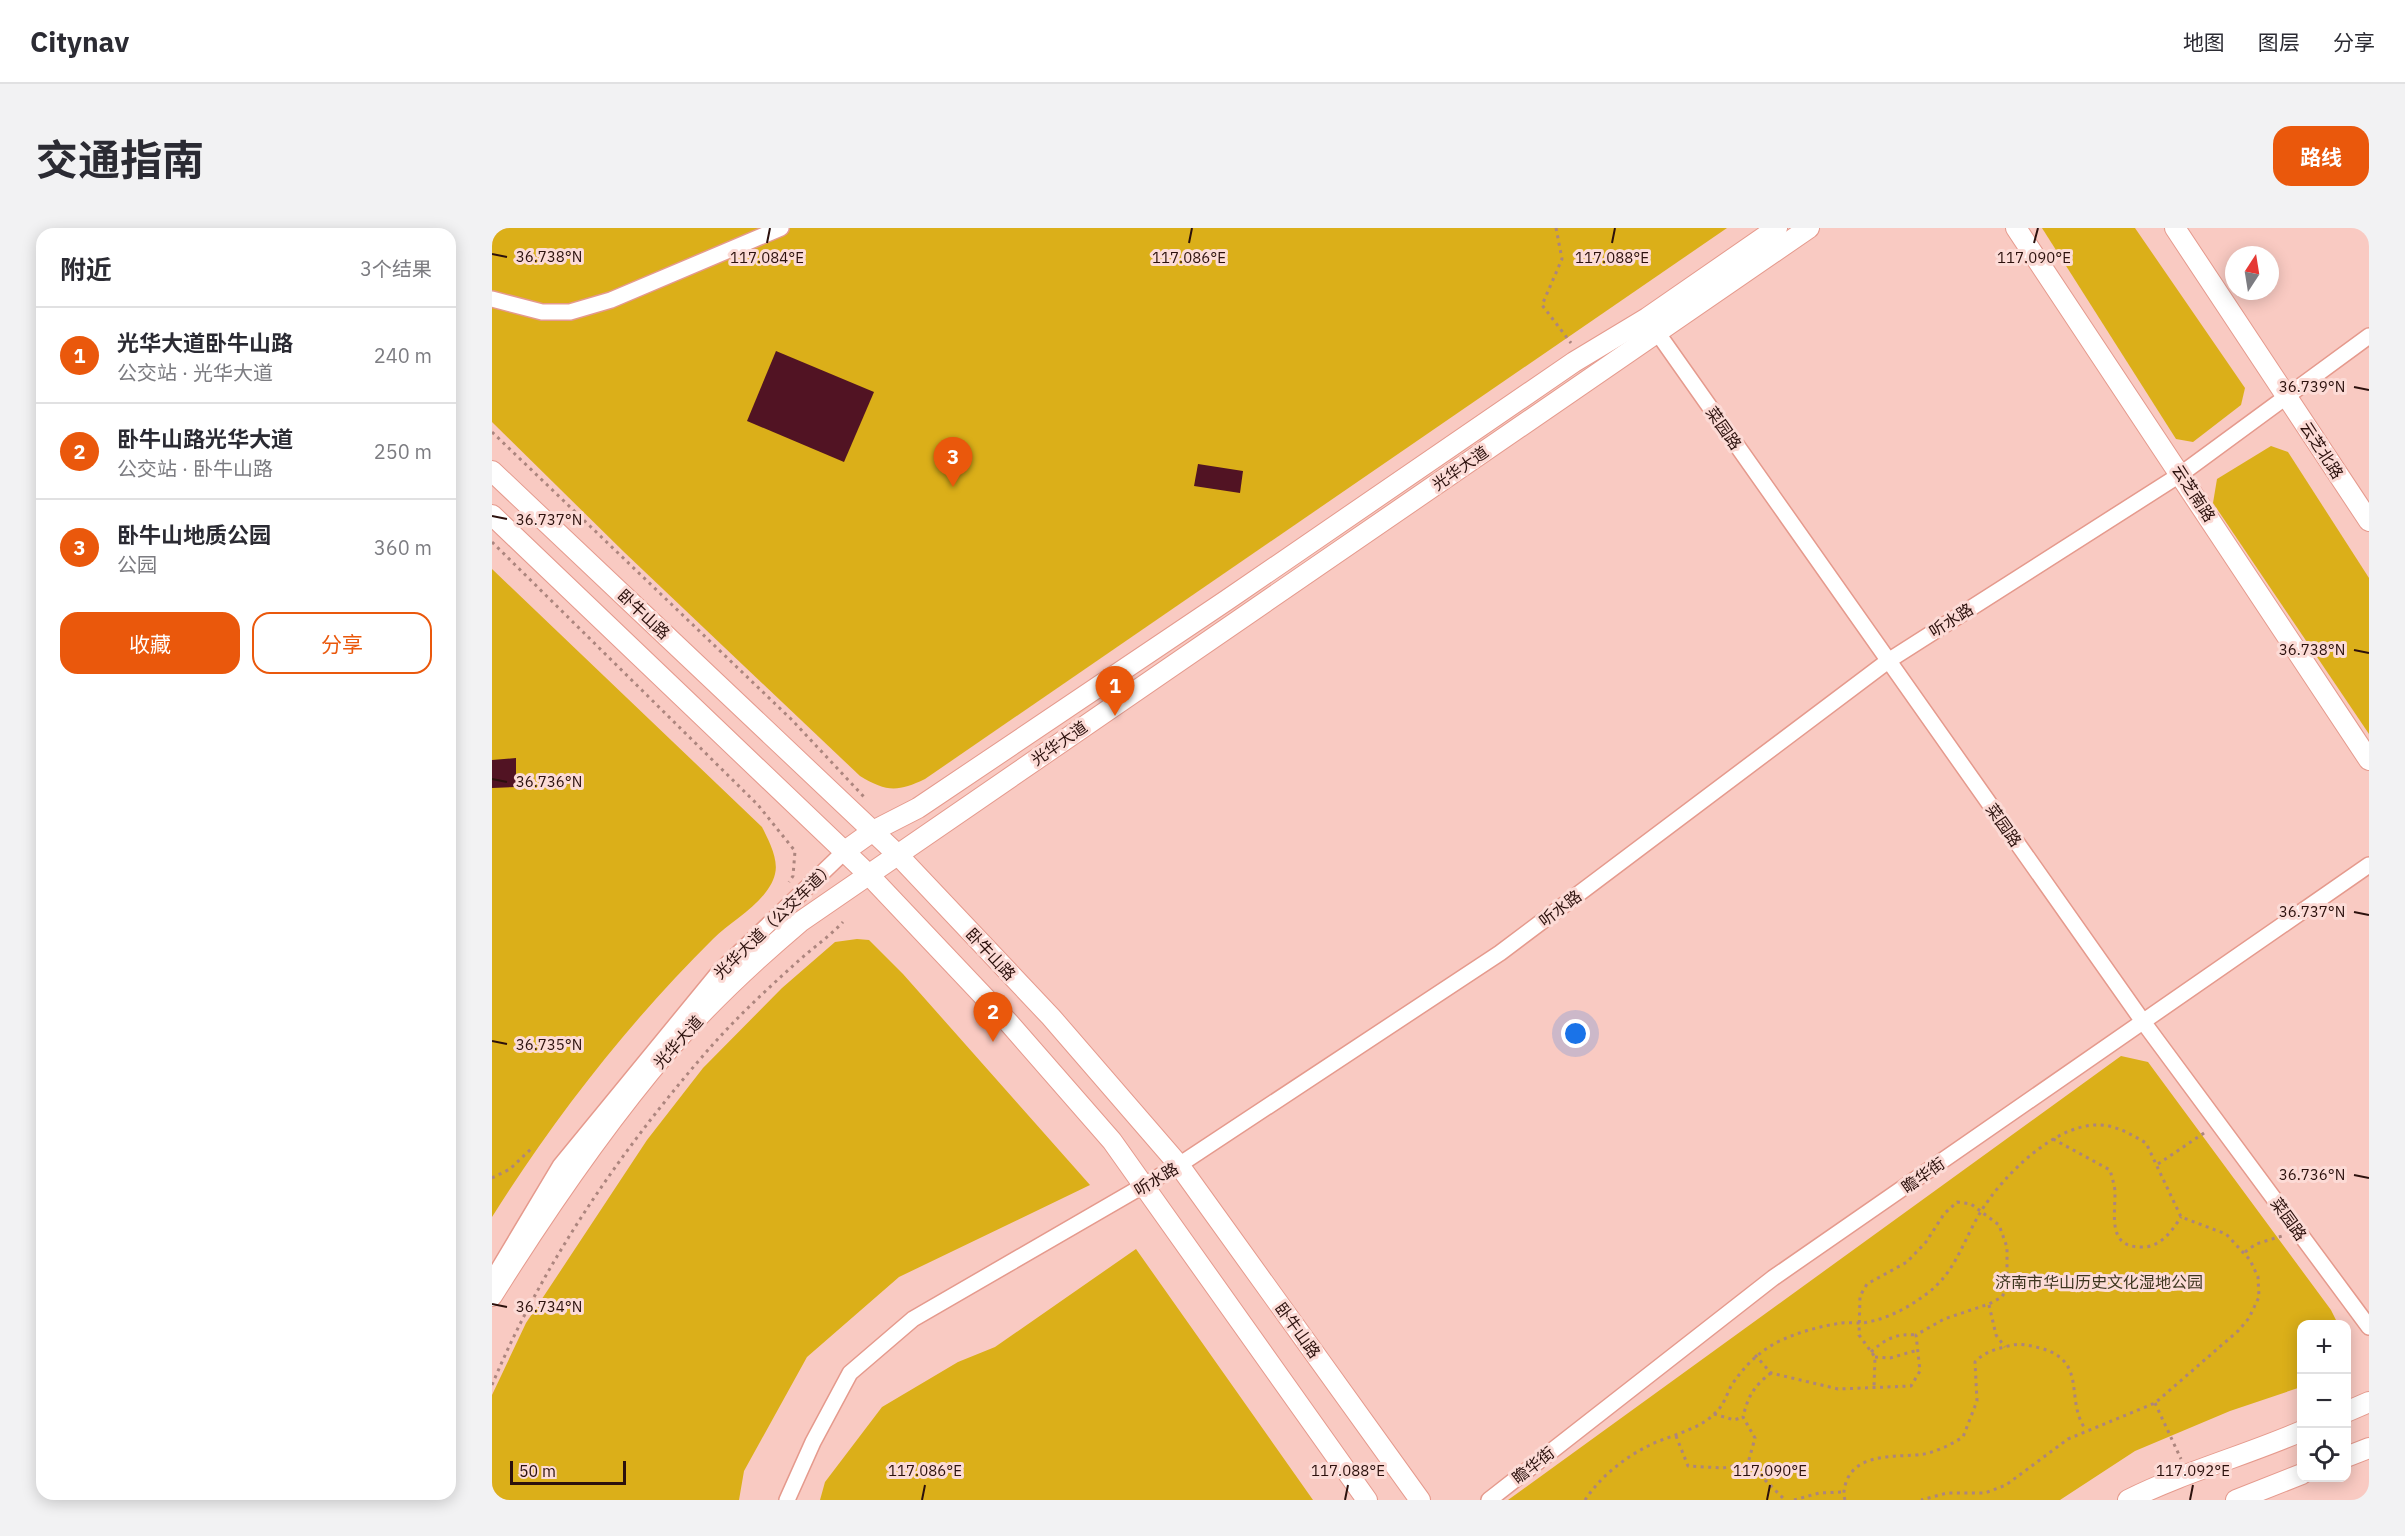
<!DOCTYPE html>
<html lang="zh">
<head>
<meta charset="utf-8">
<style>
	:root { --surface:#fff; --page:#f2f2f3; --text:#2b2b33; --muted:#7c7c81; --line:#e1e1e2; --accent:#ea580c }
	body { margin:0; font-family:"IBM Plex Sans","Noto Sans SC",sans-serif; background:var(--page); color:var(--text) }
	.controls { position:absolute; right:18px; bottom:18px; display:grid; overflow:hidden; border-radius:12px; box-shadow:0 3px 15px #0003 }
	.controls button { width:54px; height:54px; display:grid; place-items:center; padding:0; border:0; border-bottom:2px solid var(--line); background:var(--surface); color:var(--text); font:30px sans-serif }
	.compass { position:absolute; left:1733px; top:18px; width:54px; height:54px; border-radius:50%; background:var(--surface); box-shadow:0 3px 15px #0003; rotate:12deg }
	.scale { position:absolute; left:18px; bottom:15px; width:116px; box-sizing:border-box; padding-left:6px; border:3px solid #2c110d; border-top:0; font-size:16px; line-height:21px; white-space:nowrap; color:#2c110d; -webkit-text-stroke:4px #fcdbd6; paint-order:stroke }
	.you { position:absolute; left:1084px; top:806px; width:21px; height:21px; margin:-15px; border:4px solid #fff; border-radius:50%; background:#1a73e8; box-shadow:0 0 0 9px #1a73e833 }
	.badge { display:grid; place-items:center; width:39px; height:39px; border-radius:50%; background:var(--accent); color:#fff; font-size:20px; font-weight:700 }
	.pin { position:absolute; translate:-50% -50px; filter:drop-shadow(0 2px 3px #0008) }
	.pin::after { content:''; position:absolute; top:32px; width:21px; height:18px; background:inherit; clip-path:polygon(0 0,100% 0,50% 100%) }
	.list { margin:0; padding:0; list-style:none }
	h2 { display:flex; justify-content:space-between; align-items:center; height:78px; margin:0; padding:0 24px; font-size:26px }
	h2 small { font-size:20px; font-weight:400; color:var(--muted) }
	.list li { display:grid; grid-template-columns:39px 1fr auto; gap:18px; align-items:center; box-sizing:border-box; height:96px; padding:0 24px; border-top:2px solid var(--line) }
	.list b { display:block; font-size:22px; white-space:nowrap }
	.list p { margin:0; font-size:20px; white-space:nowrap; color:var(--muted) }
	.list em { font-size:20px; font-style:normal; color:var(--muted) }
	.actions { display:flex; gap:12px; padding:18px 24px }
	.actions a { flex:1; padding:14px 0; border:2px solid var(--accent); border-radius:18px; text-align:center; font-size:21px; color:var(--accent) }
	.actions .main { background:var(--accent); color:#fff }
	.icon { flex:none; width:33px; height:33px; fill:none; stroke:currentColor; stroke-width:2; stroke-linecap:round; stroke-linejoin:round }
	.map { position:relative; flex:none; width:1877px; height:1272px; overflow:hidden; border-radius:18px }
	header { display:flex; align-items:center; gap:36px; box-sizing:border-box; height:84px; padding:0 30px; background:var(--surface); border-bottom:2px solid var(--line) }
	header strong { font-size:28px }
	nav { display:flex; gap:33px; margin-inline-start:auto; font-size:21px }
	.intro { display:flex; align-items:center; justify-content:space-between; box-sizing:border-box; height:144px; padding:0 36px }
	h1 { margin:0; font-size:42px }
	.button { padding:15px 27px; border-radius:18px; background:var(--accent); color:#fff; font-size:21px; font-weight:700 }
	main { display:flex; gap:36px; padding:0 36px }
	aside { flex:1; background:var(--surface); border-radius:18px; box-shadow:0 3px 15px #0003 }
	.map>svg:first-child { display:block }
</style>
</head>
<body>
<header>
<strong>Citynav</strong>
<nav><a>地图</a><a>图层</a><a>分享</a></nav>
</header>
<div class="intro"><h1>交通指南</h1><a class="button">路线</a></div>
<main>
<aside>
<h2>附近<small>3个结果</small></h2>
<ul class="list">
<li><span class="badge">1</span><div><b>光华大道卧牛山路</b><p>公交站 · 光华大道</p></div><em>240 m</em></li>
<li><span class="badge">2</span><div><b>卧牛山路光华大道</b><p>公交站 · 卧牛山路</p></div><em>250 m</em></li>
<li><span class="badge">3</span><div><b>卧牛山地质公园</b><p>公园</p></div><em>360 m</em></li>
</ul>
<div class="actions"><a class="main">收藏</a><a>分享</a></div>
</aside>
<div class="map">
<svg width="1877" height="1272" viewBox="0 0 1877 1272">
	<rect width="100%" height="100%" fill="#f9cac2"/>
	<g fill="#dbaf19">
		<path d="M0 0H1235L433 551C406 564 394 564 368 548L132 324 0 194Z"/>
		<path d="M1550 0H1643L1753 160 1749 177 1701 214 1684 211Z"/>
		<path d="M1779 218 1796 224 1877 350V506L1721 275 1725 251Z"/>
		<path d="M0 341 270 599C276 611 287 631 283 646 276 674 240 692 221 711 137 794 63 889 0 989Z"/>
		<path d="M365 711 377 712 411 746 598 957 407 1049 315 1129 252 1243 247 1272H0V1167L34 1095 155 912 211 840 290 760 343 714Z"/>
		<path d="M1629 828 1656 834 1839 1082 1846 1096H1810L1809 1159 1738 1183 1643 1223 1568 1272H1016Z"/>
		<path d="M644 1021 821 1272H328L333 1254 390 1179 466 1134 503 1119Z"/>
	</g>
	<g fill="#511323">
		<path d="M284 123 382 164 352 234 255 193Z"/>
		<path d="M706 236 751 243 748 265 702 258Z"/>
		<path d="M24 530V559L0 560V532Z"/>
	</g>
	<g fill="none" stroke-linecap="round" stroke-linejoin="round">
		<g stroke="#e59a8d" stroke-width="18">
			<g id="minor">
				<path d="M0 71 50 84H78L119 72 289 0"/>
				<path d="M1160 97 1652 795 1877 1099"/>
				<path d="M0 1052 68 938 227 744 353 623"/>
				<path d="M295 1272 321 1214 358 1145 421 1091 687 937 1008 725 1396 433 1689 246 1877 108"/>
				<path d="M997 1272 1281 1050 1877 637"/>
			</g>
		</g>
		<g stroke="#e59a8d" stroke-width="22">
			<g id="major">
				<path d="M1524 0 1877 532"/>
				<path d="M1683 0 1877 293"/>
				<path d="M0 243 406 627 559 789 687 937 928 1272"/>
				<path d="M0 287 376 646 517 795 620 913 875 1272"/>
				<path d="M353 623 381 603 426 580 735 372 1082 134 1155 90 1285 0"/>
				<path d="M0 1068C54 982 111 898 177 821 217 775 262 733 308 694L1317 0"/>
				<path d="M1854 1184 1877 1174"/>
				<path d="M1854 1229 1877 1220"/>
				<path d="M1636 1272C1692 1244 1752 1228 1810 1203"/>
				<path d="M1744 1272 1810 1246"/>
			</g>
		</g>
		<g stroke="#ac857e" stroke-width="3" stroke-dasharray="3 4.5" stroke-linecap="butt">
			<path d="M1064 0 1070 31 1050 77 1079 115"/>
			<path d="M0 204 300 492 374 571"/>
			<path d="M0 314 266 577 303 623 301 648 297 654"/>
			<path d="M1561 911 1618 942C1620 950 1623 958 1623 965 1623 989 1616 1019 1649 1019 1668 1020 1680 1003 1689 989"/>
			<path d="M1666 936 1715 903"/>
			<path d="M0 950 18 941 41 919"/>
			<path d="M1753 1024 1764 1016 1790 1008"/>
			<path d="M1497 1077 1504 1107 1513 1119"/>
			<path d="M1379 1124C1393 1111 1405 1105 1424 1107"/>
			<path d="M1263 1127 1279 1145 1346 1161 1419 1158 1428 1143 1424 1107 1452 1091 1497 1076 1510 1069 1515 1059V1019L1507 997 1479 976 1465 974 1452 986 1434 1014 1415 1034 1375 1056 1368 1068 1367 1107 1383 1129 1382 1159"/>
			<path d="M1383 1129 1398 1130 1426 1122"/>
			<path d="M1279 1145C1262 1158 1256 1168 1251 1189L1263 1210 1256 1235 1293 1272"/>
			<path d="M0 1157C51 1035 129 922 216 822 242 792 273 763 303 736 319 721 336 710 351 694"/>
			<path d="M1663 1175 1689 1231"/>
			<path d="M1222 1186 1242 1192 1251 1189"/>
			<path d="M1184 1208 1196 1238 1231 1240 1256 1235"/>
			<path d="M1093 1272C1108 1249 1133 1229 1158 1217 1181 1206 1209 1202 1226 1182 1232 1176 1235 1166 1239 1158 1253 1137 1269 1121 1292 1111 1310 1103 1330 1098 1349 1095 1358 1094 1368 1096 1376 1094 1397 1090 1417 1079 1433 1067 1463 1046 1470 1015 1488 985 1510 948 1569 888 1617 898 1630 901 1642 908 1654 915L1689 989 1734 1006 1758 1032 1766 1049 1767 1069 1757 1090 1746 1103 1663 1175 1576 1211 1514 1257 1493 1265H1455L1429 1272"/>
			<path d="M1302 1272 1327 1265 1351 1264"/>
			<path d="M1353 1272C1351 1265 1352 1262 1354 1254 1366 1223 1406 1230 1432 1226 1446 1223 1458 1217 1471 1209L1485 1173 1483 1134C1493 1123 1507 1120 1521 1117 1530 1115 1539 1118 1548 1120 1597 1133 1572 1172 1594 1202"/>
		</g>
		<use href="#minor" stroke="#fff" stroke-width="15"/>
		<use href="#major" stroke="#fff" stroke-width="20"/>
	</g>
	<path fill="none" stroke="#2c110d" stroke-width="2" d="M275 15 278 0M697 15 700 0M1120 15 1123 0M1542 15 1546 0M0 26 15 29M1862 159 1877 162M0 288 15 291M1862 422 1877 425M0 551 15 554M1862 684 1877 687M0 813 15 816M1862 947 1877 950M0 1076 15 1079M430 1272 433 1257M853 1272 856 1257M1275 1272 1278 1257M1698 1272 1701 1257"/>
	<g text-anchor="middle" stroke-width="6" stroke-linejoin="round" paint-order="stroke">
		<g font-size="16" fill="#2c110d" stroke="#fcdbd6">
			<text transform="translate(1232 200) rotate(55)" y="6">菜园路</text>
			<text transform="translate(1830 222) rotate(57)" y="6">云芝北路</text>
			<text transform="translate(968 240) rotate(-35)" y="6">光华大道</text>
			<text transform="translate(1702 265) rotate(57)" y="6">云芝南路</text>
			<text transform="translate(152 386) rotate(43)" y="6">卧牛山路</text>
			<text transform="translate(1459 392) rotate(-32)" y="6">听水路</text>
			<text transform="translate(567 515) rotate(-35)" y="6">光华大道</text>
			<text transform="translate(1512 597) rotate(55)" y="6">菜园路</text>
			<text transform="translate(1068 680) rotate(-37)" y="6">听水路</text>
			<text transform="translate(282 692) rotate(-44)" y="6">光华大道（公交车道）</text>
			<text transform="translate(499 726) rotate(47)" y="6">卧牛山路</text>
			<text transform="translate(186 814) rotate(-48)" y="6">光华大道</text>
			<text transform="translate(1431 947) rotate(-35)" y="6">瞻华街</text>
			<text transform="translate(664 951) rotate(-31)" y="6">听水路</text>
			<text transform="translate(1797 991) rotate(54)" y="6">菜园路</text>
			<text transform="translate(806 1102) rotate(54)" y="6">卧牛山路</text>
			<text transform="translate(1041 1237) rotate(-38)" y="6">瞻华街</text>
		</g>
		<g font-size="16" fill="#3e361f" stroke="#fcdbd6">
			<text x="1607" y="1060">济南市华山历史文化湿地公园</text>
		</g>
	</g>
	<g font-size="15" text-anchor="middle" fill="#2c110d" stroke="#fcdbd6" stroke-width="6" stroke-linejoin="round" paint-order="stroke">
		<text x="57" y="34">36.738°N</text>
		<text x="275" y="35">117.084°E</text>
		<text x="697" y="35">117.086°E</text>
		<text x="1120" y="35">117.088°E</text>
		<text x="1542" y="35">117.090°E</text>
		<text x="1820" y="164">36.739°N</text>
		<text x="57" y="297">36.737°N</text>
		<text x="1820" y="427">36.738°N</text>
		<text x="57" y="559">36.736°N</text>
		<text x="1820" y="689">36.737°N</text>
		<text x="57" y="822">36.735°N</text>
		<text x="1820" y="952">36.736°N</text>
		<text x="57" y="1084">36.734°N</text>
		<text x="433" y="1248">117.086°E</text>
		<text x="856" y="1248">117.088°E</text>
		<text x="1278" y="1248">117.090°E</text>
		<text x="1701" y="1248">117.092°E</text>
	</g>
</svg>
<div class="controls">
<button>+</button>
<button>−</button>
<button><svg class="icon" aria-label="locate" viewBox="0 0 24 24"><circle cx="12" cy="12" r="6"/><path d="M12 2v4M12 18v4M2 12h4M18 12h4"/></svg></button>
</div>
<svg class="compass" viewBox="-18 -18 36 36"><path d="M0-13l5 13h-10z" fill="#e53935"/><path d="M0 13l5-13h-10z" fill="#7c7c81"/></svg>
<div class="scale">50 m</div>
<div class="you"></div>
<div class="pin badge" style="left:623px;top:488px">1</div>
<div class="pin badge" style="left:501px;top:814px">2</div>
<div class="pin badge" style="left:461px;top:259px">3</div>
</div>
</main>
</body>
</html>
